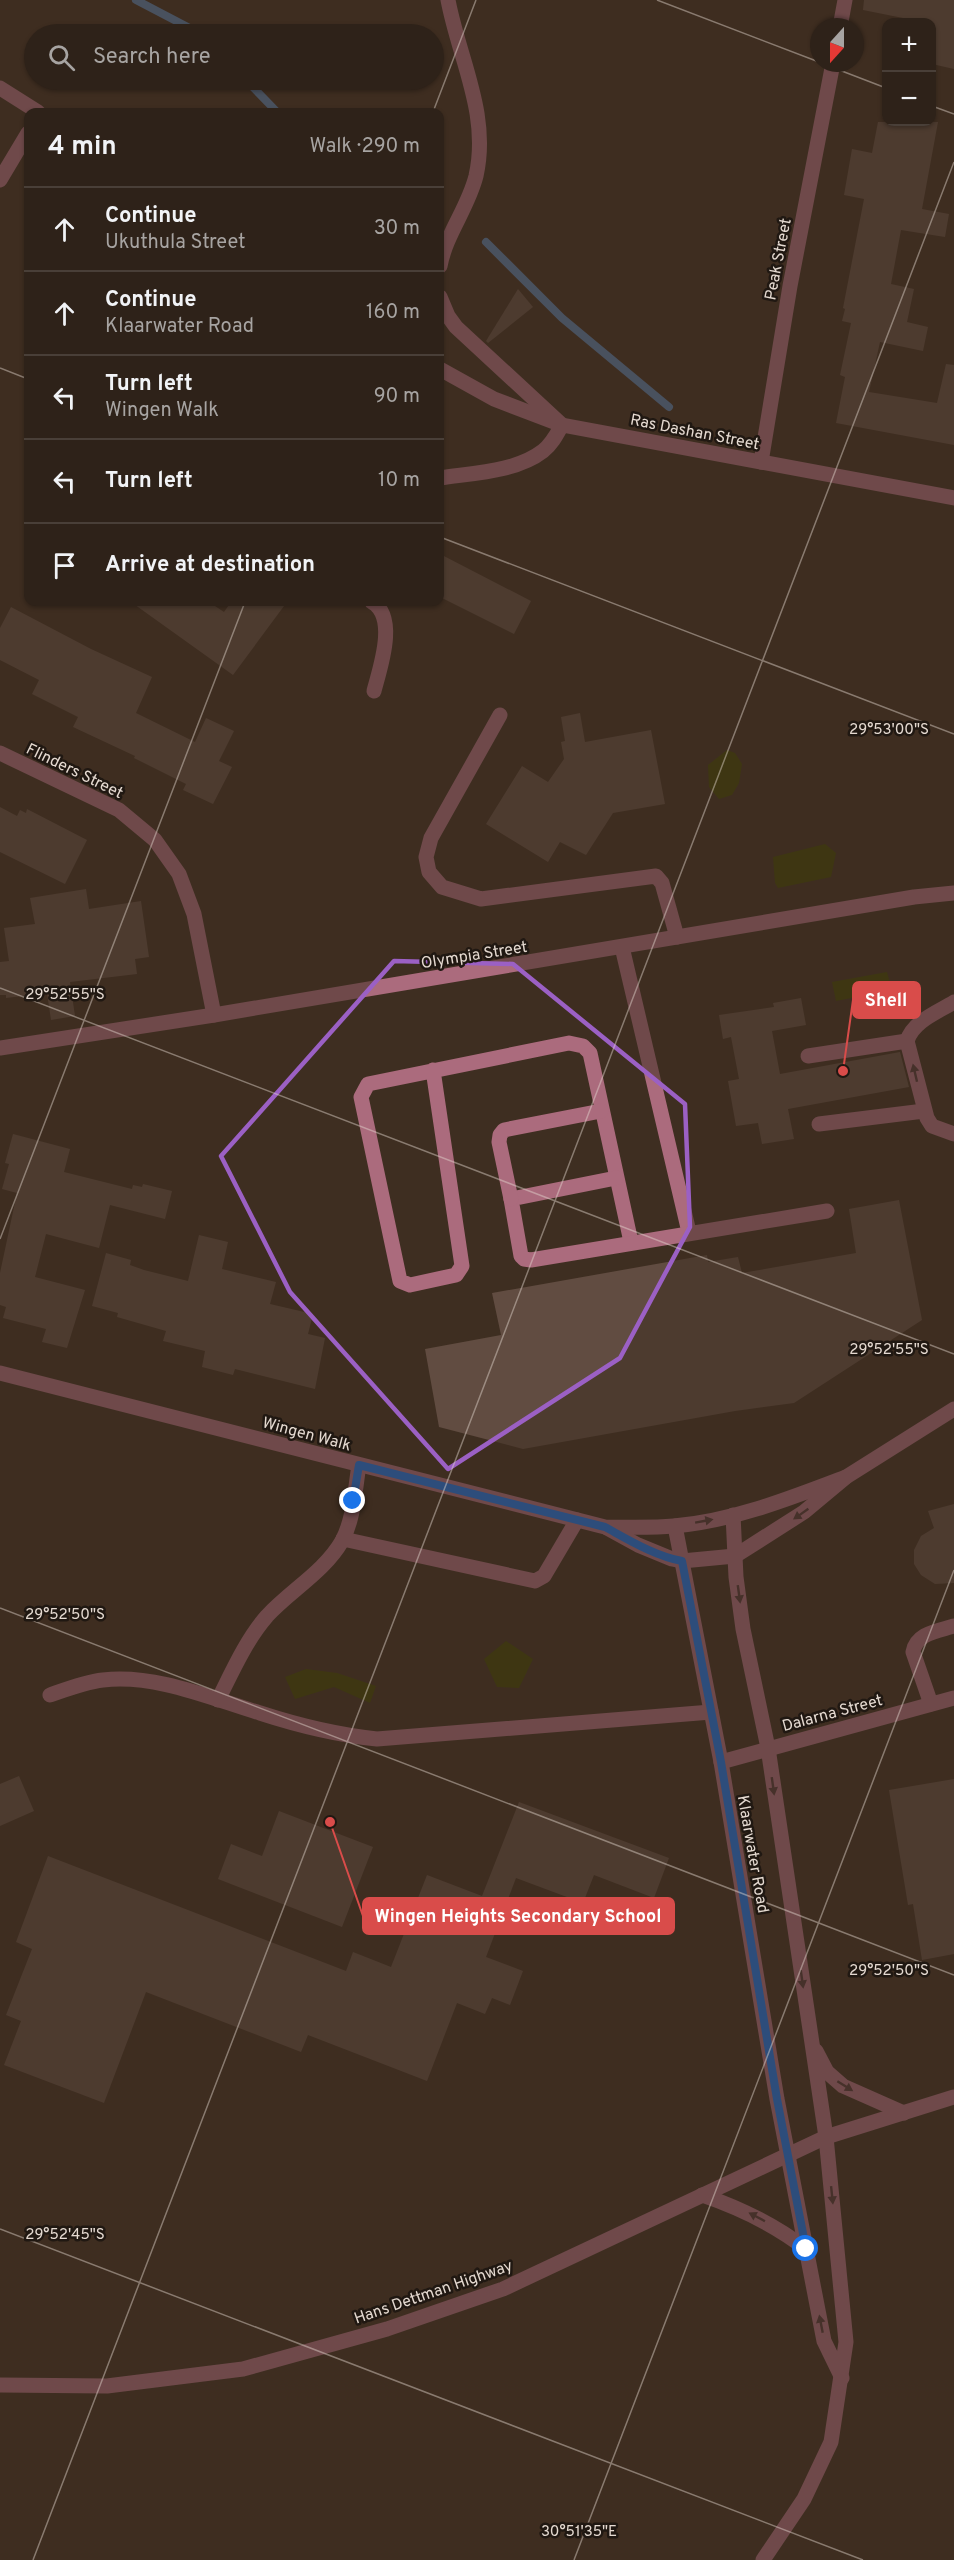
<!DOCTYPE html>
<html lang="en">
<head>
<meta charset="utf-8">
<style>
	:root { --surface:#2e2219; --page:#3a2f26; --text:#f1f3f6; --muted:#a7a4a2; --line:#493f38 }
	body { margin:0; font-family:Overpass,sans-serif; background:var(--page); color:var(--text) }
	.controls { position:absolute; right:18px; top:18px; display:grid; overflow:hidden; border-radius:12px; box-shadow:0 2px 4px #0004 }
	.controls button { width:54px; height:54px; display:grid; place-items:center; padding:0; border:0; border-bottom:2px solid var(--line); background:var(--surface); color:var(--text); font:30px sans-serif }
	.compass { position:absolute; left:810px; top:18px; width:54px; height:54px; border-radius:50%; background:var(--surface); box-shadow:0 2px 4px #0004; rotate:201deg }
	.stop { position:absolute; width:18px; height:18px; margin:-14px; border:4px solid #1a73e8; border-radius:50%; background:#fff }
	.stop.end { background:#1a73e8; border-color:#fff; box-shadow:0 2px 6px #0008 }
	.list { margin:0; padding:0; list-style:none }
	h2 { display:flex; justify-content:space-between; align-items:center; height:78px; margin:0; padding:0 24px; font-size:26px }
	h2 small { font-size:20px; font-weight:400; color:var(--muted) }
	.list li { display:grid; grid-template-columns:39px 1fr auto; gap:18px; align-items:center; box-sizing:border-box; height:84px; padding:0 24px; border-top:2px solid var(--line) }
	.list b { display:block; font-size:22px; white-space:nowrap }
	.list p { margin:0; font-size:20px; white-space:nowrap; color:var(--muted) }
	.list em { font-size:20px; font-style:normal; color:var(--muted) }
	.icon { flex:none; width:33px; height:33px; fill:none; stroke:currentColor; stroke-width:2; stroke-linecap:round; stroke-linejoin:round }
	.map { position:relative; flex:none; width:954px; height:2560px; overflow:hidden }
	.search { position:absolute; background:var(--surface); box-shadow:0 2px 4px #0004; left:24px; top:24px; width:420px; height:66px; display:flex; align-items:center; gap:15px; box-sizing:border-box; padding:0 21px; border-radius:33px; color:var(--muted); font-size:22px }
	.panel { position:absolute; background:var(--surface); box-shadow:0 2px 4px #0004; left:24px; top:108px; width:420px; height:498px; border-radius:12px }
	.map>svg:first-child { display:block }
</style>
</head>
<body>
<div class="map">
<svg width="954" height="2560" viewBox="0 0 954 2560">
	<rect width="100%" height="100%" fill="#3e2e21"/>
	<g fill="#3e4200">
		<path d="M727 750 735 753 742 764 739 783 732 795 719 799 709 787 708 765Z"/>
		<path d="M825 844 836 853 831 877 778 888 775 883 773 857Z"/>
		<path d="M887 972 892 990 836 1001 832 982Z"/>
		<path d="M506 1641 533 1659 519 1688 497 1687 484 1659Z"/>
		<path d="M306 1669 337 1673 376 1686 370 1703 334 1687 295 1699 285 1677Z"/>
	</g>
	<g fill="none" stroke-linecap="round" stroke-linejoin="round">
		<g stroke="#587ca9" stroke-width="8">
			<path d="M136 0 201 34"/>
			<path d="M246 80 277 112"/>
			<path d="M486 242 562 318 669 407"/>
		</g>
	</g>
	<g fill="#614c41">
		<path d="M864 0H954V69L932 64V22H908V19L863 10Z"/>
		<path d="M878 122H938L922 209 949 214 945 237 901 230 891 284 914 289 907 322 928 327 923 351 880 342 869 392 937 403 946 364 954 365V445L836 423 845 377 840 375 851 323 842 321 845 309 843 308 864 199 844 195 852 149 872 153Z"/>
		<path d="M518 289 533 307 488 343 486 341Z"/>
		<path d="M440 554 531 601 514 634 440 597Z"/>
		<path d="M131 602H209L224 612 231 602H287L233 675Z"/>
		<path d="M11 607 91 649 152 677 136 713 195 742 206 718 234 731 219 761 232 767 213 804 183 790 186 784 134 758 135 756 73 727 78 717 32 694 39 680 0 660V628Z"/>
		<path d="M580 713 585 742 651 730 665 804 613 813 586 855 560 842 548 862 486 824 522 766 548 782 564 759 561 742 565 741 561 717Z"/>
		<path d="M0 807 17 816 20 810 26 813 27 809 87 840 65 884 0 852Z"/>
		<path d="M86 889 89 909 141 901 149 957 135 959 137 974 70 982 75 1016 51 1020 47 993 6 998V995H0V962L9 961 4 928 35 924 30 898Z"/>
		<path d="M801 998 806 1025 772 1031 780 1074 900 1052 909 1087 788 1109 794 1139 762 1144 758 1123 736 1126 728 1081 739 1079 731 1037 723 1039 719 1015 774 1007 773 1003Z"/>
		<path d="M13 1134 70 1149 64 1172 132 1189 133 1185 142 1187 143 1184 172 1191 165 1219 110 1205 99 1248 46 1234 35 1277 85 1290 67 1348 42 1342 46 1329 3 1318 6 1307 0 1305V1273L17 1193 2 1189 9 1164 5 1163Z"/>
		<path d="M899 1200 922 1320 794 1403 735 1411 523 1449 439 1427 425 1349 501 1335 492 1293 707 1255 708 1262 738 1257 742 1273 856 1253 849 1209Z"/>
		<path d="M199 1235 228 1242 222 1269 276 1282 270 1304 313 1314 308 1334 325 1338 315 1389 235 1369 233 1375 202 1367 205 1351 163 1341 166 1331 117 1317 118 1313 92 1306 106 1253 131 1260 130 1265 144 1270 188 1281Z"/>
		<path d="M954 1504V1583L935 1584 921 1575 914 1564V1550L921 1536 934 1528 928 1511Z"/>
		<path d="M19 1776 34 1811 0 1826V1784Z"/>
		<path d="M954 1779V1954L922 1960 913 1904 908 1905 889 1790Z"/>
		<path d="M519 1802 669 1858 654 1898 594 1875 583 1903 516 1878 486 1957 523 1971 510 2005 492 1998 485 2014 457 2003 427 2081 308 2035 301 2052 146 1992 104 2103 4 2065 21 2021 6 2015 32 1949 16 1942 48 1856 346 1971 353 1952 391 1967 427 1875 482 1896Z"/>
		<path d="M279 1811 373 1847 342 1927 218 1879 231 1844 262 1856Z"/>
	</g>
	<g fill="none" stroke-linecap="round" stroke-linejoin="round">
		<g stroke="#ab6b7d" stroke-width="15">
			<path d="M840 27 845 0"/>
			<path d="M0 88 38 112"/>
			<path d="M0 180 28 133"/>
			<path d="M440 266C446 234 468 208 476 176 490 114 459 59 448 0"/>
			<path d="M440 297 448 316 456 327 562 425C557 434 552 444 543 451 516 472 472 473 440 478"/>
			<path d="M440 369 494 399 562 425 954 498"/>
			<path d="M761 462 790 286 833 63"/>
			<path d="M372 602C398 617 380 668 374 691"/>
			<path d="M500 715 431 838 426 857 429 872 442 887 481 899 656 876 662 883 677 937"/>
			<path d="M0 753 119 810 155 840 179 874 194 914 214 1015"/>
			<path d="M622 947 689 1232"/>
			<path d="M954 1002C938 1012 913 1021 907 1041L927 1118 932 1126 954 1134"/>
			<path d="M0 1048 214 1015 914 897 954 893"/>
			<path d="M808 1056 907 1041"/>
			<path d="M433 1070 462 1266 456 1275 410 1285 400 1281 361 1097 368 1084 569 1043 583 1046 590 1053 631 1242"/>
			<path d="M819 1124 924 1111"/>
			<path d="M616 1178 511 1199 521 1256 524 1259 531 1260 827 1211"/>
			<path d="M511 1199 499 1142 500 1135 504 1130 601 1111"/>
			<path d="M0 1373 605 1527C628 1527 651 1528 674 1526 733 1521 791 1498 846 1477"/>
			<path d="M733 1515 736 1577 743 1629 768 1748 826 2137 846 2342 831 2442 804 2499 763 2560"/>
			<path d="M675 1526 721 1762 777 2099 824 2341 842 2378"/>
			<path d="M607 1528 638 1545 672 1559 682 1561 735 1556 804 1512 846 1477 954 1409"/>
			<path d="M343 1539 535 1581 544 1576 577 1520"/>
			<path d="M50 1695C67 1689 85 1682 103 1680 156 1674 210 1698 260 1713 297 1725 338 1735 377 1739L711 1712"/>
			<path d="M218 1700C232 1672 246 1640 267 1616 291 1590 324 1572 342 1541 354 1519 355 1489 359 1465"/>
			<path d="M931 1704 913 1652C916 1633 938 1631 954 1626"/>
			<path d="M721 1762 954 1698"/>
			<path d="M816 2051 827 2072 843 2086 904 2113"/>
			<path d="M702 2195C740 2208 774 2224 806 2249"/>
			<path d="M0 2385 107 2386 243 2369 387 2329 503 2289 826 2137 954 2097"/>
		</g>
	</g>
	<defs><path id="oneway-solid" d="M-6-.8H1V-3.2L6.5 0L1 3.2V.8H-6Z" transform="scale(1.5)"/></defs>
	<g fill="#513537">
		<use href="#oneway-solid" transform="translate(915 1073) rotate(-103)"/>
		<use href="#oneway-solid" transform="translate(801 1514) rotate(145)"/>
		<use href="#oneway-solid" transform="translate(704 1521) rotate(-10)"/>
		<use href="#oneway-solid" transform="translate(739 1594) rotate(82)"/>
		<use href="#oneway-solid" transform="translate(773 1786) rotate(82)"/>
		<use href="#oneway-solid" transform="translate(802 1979) rotate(82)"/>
		<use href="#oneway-solid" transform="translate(845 2086) rotate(32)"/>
		<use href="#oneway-solid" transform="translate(832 2195) rotate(84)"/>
		<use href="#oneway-solid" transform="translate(757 2217) rotate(-152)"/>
		<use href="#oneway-solid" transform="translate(821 2324) rotate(-101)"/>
	</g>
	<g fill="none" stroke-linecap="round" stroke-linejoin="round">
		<path stroke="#1a73e8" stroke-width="8" d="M353 1501 359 1465 605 1527C629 1540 655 1556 682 1561L721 1762 777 2099 806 2249"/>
	</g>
	<path d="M0 0H954V2560H0ZM394 961 513 964 685 1104 690 1227 620 1358 448 1469 290 1292 221 1156Z" fill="#3e2e21" fill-opacity=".55" fill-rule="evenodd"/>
	<path fill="none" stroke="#9b60c4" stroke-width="4.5" stroke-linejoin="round" d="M394 961 513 964 685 1104 690 1227 620 1358 448 1469 290 1292 221 1156Z"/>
	<path fill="none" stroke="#e5dad1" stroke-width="1.5" stroke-opacity="0.45" d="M657 0 819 62M821 63 886 88M932 106 954 114M433 112 476 0M0 368 28 379M440 537 954 734M0 988 954 1354M0 1239 245 602M0 1608 954 1975M0 2229 863 2560M33 2560 954 162M574 2560 954 1570"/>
	<g text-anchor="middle" stroke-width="5" stroke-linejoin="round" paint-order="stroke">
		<g font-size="16" fill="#e5dad1" stroke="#201812">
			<text transform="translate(777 259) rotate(-79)" y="6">Peak Street</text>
			<text transform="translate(695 431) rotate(11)" y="6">Ras Dashan Street</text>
			<text transform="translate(75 770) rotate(26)" y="6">Flinders Street</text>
			<text transform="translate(474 954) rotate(-9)" y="6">Olympia Street</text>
			<text transform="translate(307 1433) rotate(15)" y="6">Wingen Walk</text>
			<text transform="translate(832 1712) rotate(-15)" y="6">Dalarna Street</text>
			<text transform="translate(754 1854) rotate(80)" y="6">Klaarwater Road</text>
			<text transform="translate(433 2291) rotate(-19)" y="6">Hans Dettman Highway</text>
		</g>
	</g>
	<g font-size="15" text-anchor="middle" fill="#e5dad1" stroke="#201812" stroke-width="5" stroke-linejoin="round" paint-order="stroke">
		<text x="889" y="734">29°53'00"S</text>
		<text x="65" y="999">29°52'55"S</text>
		<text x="889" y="1354">29°52'55"S</text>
		<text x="65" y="1619">29°52'50"S</text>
		<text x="889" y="1975">29°52'50"S</text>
		<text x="65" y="2239">29°52'45"S</text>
		<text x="579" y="2536">30°51'35"E</text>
	</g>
	<path fill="none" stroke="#d94c4a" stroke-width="2" d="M843 1071L853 1000M330 1822L363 1916"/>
	<g fill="#d94c4a" stroke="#201812" stroke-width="2">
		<circle cx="843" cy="1071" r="6"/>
		<circle cx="330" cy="1822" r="6"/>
	</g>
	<g fill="#d94c4a" stroke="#d94c4a" stroke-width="2">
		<rect x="853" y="982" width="67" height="36" rx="6"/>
		<rect x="363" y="1898" width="311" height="36" rx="6"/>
	</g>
	<g font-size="18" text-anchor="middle" font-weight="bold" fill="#fff">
		<text x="886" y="1006">Shell</text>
		<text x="518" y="1922">Wingen Heights Secondary School</text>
	</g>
</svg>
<div class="controls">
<button>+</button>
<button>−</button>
</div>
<svg class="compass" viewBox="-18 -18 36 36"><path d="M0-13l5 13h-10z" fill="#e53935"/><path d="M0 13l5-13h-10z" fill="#a7a4a2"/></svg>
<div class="stop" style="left:806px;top:2249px"></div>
<div class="stop end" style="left:353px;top:1501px"></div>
<div class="search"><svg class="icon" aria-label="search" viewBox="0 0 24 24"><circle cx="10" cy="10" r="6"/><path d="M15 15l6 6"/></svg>Search here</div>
<section class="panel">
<h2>4 min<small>Walk · 290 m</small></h2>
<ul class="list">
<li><svg class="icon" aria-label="ahead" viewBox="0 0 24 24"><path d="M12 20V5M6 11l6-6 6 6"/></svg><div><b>Continue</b><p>Ukuthula Street</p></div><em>30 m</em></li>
<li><svg class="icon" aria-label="ahead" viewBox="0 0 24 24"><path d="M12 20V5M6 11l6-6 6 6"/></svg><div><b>Continue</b><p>Klaarwater Road</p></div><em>160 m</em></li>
<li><svg class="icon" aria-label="left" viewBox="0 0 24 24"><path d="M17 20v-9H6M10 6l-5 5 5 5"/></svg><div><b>Turn left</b><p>Wingen Walk</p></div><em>90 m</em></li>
<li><svg class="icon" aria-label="left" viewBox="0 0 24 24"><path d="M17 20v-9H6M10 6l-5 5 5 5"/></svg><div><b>Turn left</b></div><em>10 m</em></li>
<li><svg class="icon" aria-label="arrive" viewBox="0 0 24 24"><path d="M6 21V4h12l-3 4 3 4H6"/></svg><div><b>Arrive at destination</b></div></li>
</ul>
</section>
</div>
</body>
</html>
